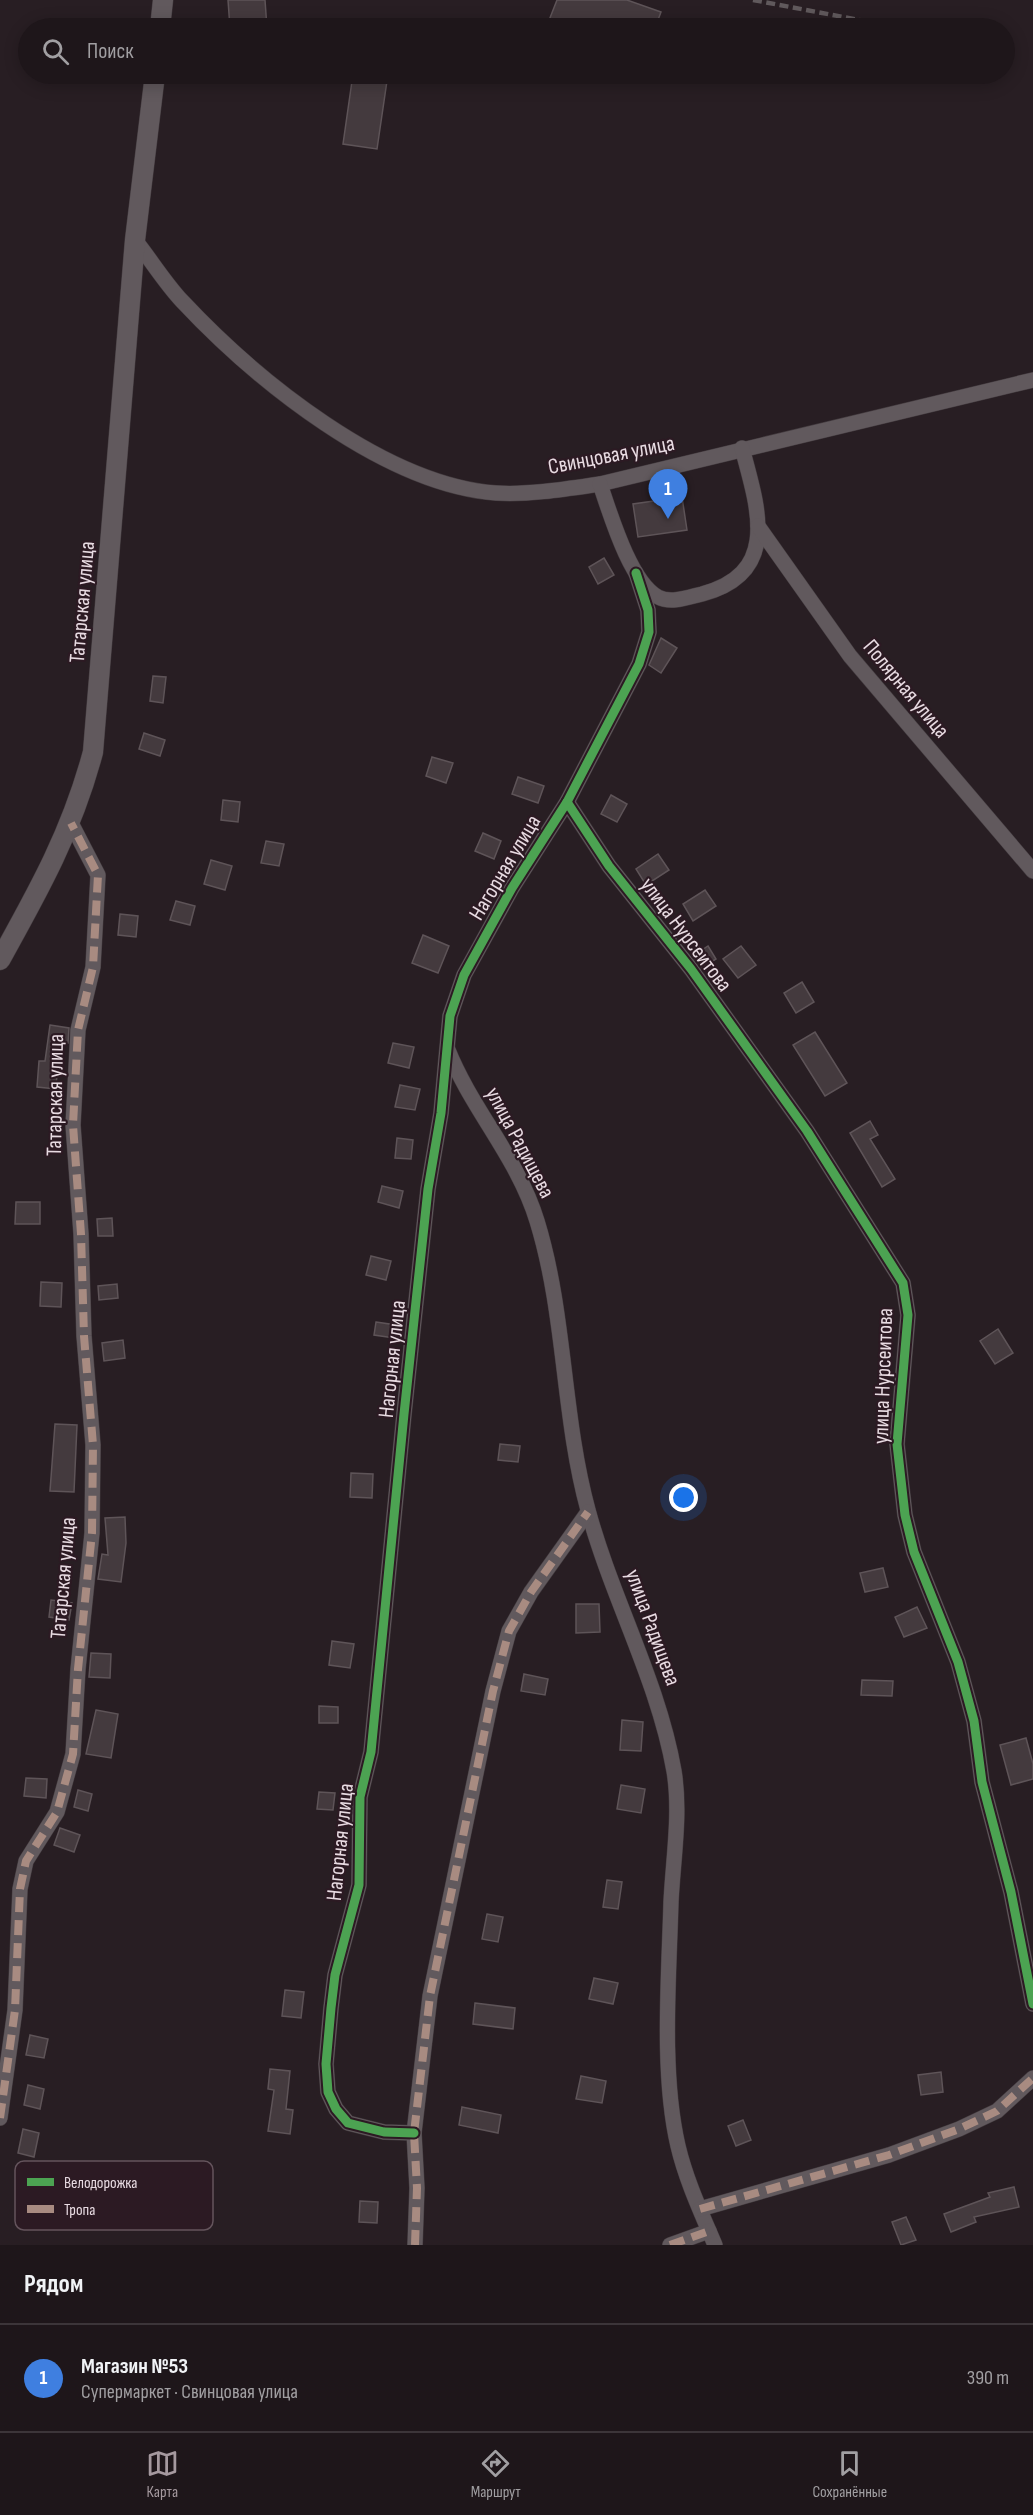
<!DOCTYPE html>
<html lang="ru">
<head>
<meta charset="utf-8">
<style>
	:root { --surface:#1e161a; --page:#261f23; --text:#f1f3f6; --muted:#a19fa2; --line:#3c3539; --accent:#a5999f }
	body { margin:0; font-family:"Sofia Sans Condensed",sans-serif; background:var(--page); color:var(--text) }
	.you { position:absolute; left:684px; top:1498px; width:21px; height:21px; margin:-15px; border:4px solid #fff; border-radius:50%; background:#1a73e8; box-shadow:0 0 0 9px #1a73e833 }
	.badge { display:grid; place-items:center; width:39px; height:39px; border-radius:50%; background:var(--accent); color:#fff; font-size:20px; font-weight:700 }
	.pin { position:absolute; translate:-50% -50px; filter:drop-shadow(0 2px 3px #0008) }
	.pin::after { content:''; position:absolute; top:32px; width:21px; height:18px; background:inherit; clip-path:polygon(0 0,100% 0,50% 100%) }
	.list { margin:0; padding:0; list-style:none }
	h2 { display:flex; justify-content:space-between; align-items:center; height:78px; margin:0; padding:0 24px; font-size:26px }
	h2 small { font-size:20px; font-weight:400; color:var(--muted) }
	.list li { display:grid; grid-template-columns:39px 1fr auto; gap:18px; align-items:center; box-sizing:border-box; height:108px; padding:0 24px; border-top:2px solid var(--line) }
	.list b { display:block; font-size:22px; white-space:nowrap }
	.list p { margin:0; font-size:20px; white-space:nowrap; color:var(--muted) }
	.list em { font-size:20px; font-style:normal; color:var(--muted) }
	.icon { flex:none; width:33px; height:33px; fill:none; stroke:currentColor; stroke-width:2; stroke-linecap:round; stroke-linejoin:round }
	.map { position:relative; flex:none; width:1033px; height:2245px; overflow:hidden }
	.search { position:absolute; background:var(--surface); box-shadow:0 3px 15px #0003; left:18px; right:18px; top:18px; height:66px; display:flex; align-items:center; gap:15px; box-sizing:border-box; padding:0 21px; border-radius:33px; color:var(--muted); font-size:22px }
	.sheet { height:186px; background:var(--surface) }
	nav { display:flex; justify-content:space-around; align-items:center; box-sizing:border-box; height:84px; border-top:2px solid var(--line); background:var(--surface); font-size:16px; color:var(--muted) }
	nav a { display:grid; justify-items:center; gap:3px }
	nav .on { color:var(--accent) }
	.map>svg:first-child { display:block }
</style>
</head>
<body>
<div class="map">
<svg width="1033" height="2245" viewBox="0 0 1033 2245">
	<rect width="100%" height="100%" fill="#281e23"/>
	<g fill="#443a3e" stroke="#5e5458" stroke-width="1.5">
		<path d="M228 0H265L267 28H230Z"/>
		<path d="M557 0H627L661 12 655 28H546Z"/>
		<path d="M353 74H388L377 149 343 144Z"/>
		<path d="M682 497 687 530 638 537 633 504Z"/>
		<path d="M604 558 614 575 598 584 589 567Z"/>
		<path d="M661 638 677 648 661 673 649 665Z"/>
		<path d="M153 676 166 677 163 703 150 701Z"/>
		<path d="M144 733 165 740 160 756 139 749Z"/>
		<path d="M432 757 453 763 446 783 426 776Z"/>
		<path d="M518 777 544 786 538 803 512 794Z"/>
		<path d="M611 795 627 804 617 822 601 814Z"/>
		<path d="M223 800 240 802 238 822 221 820Z"/>
		<path d="M483 833 501 841 494 859 475 851Z"/>
		<path d="M266 841 284 844 279 866 261 863Z"/>
		<path d="M658 854 669 870 646 885 636 869Z"/>
		<path d="M211 860 232 866 225 890 204 884Z"/>
		<path d="M705 890 716 906 693 921 683 904Z"/>
		<path d="M176 901 195 906 190 925 170 920Z"/>
		<path d="M120 914 138 916 136 937 118 935Z"/>
		<path d="M423 935 449 946 438 973 412 963Z"/>
		<path d="M708 946 716 959 702 968 693 956Z"/>
		<path d="M741 946 756 965 738 978 723 959Z"/>
		<path d="M802 982 814 1002 796 1013 784 993Z"/>
		<path d="M50 1025 69 1028 68 1043 59 1042 56 1089 37 1087 39 1061H45Z"/>
		<path d="M815 1032 847 1083 825 1096 793 1045Z"/>
		<path d="M393 1043 414 1047 409 1068 388 1063Z"/>
		<path d="M400 1085 420 1089 415 1110 395 1107Z"/>
		<path d="M870 1121 878 1135 870 1139 895 1179 882 1187 850 1133Z"/>
		<path d="M397 1138 413 1140 411 1159 395 1158Z"/>
		<path d="M382 1186 403 1191 399 1208 378 1202Z"/>
		<path d="M16 1202H40V1224H15Z"/>
		<path d="M112 1218 113 1236H98L97 1219Z"/>
		<path d="M371 1256 391 1261 386 1280 366 1275Z"/>
		<path d="M41 1282 62 1283 61 1307 40 1306Z"/>
		<path d="M117 1284 118 1298 99 1300 98 1286Z"/>
		<path d="M376 1322 396 1325 394 1338 374 1335Z"/>
		<path d="M998 1329 1013 1353 995 1364 980 1341Z"/>
		<path d="M123 1340 125 1358 104 1361 102 1343Z"/>
		<path d="M55 1424 77 1425 74 1492 50 1491Z"/>
		<path d="M500 1444 520 1446 518 1462 498 1460Z"/>
		<path d="M351 1473 373 1474 372 1498 350 1497Z"/>
		<path d="M125 1517 126 1543 121 1582 98 1579 102 1554 108 1555 105 1518Z"/>
		<path d="M883 1568 888 1587 865 1592 860 1573Z"/>
		<path d="M51 1600 72 1603 69 1620 49 1617Z"/>
		<path d="M576 1604H599L600 1632 576 1633Z"/>
		<path d="M917 1607 927 1628 904 1637 895 1617Z"/>
		<path d="M332 1641 354 1644 350 1668 329 1665Z"/>
		<path d="M91 1653 111 1654 110 1678 89 1677Z"/>
		<path d="M524 1674 548 1679 545 1695 521 1691Z"/>
		<path d="M862 1680 893 1681 892 1696 861 1695Z"/>
		<path d="M319 1706 338 1707V1723H319Z"/>
		<path d="M96 1710 118 1714 111 1758 86 1754Z"/>
		<path d="M622 1720 643 1722 641 1751 620 1750Z"/>
		<path d="M1026 1738 1033 1764V1779L1011 1785 1000 1745Z"/>
		<path d="M26 1778 47 1779 46 1798 24 1796Z"/>
		<path d="M621 1785 645 1789 641 1813 617 1809Z"/>
		<path d="M78 1790 92 1794 88 1811 74 1807Z"/>
		<path d="M319 1792 335 1793 333 1810 317 1809Z"/>
		<path d="M60 1828 80 1835 74 1852 54 1845Z"/>
		<path d="M607 1880 622 1882 618 1909 603 1907Z"/>
		<path d="M487 1914 503 1917 498 1942 482 1939Z"/>
		<path d="M594 1978 618 1983 613 2004 589 1999Z"/>
		<path d="M285 1990 304 1992 301 2018 282 2016Z"/>
		<path d="M475 2003 515 2008 513 2029 473 2024Z"/>
		<path d="M30 2035 48 2039 44 2058 26 2055Z"/>
		<path d="M270 2069 290 2071 286 2109 293 2110 290 2134 268 2131 274 2090 268 2089Z"/>
		<path d="M941 2072 943 2092 921 2095 918 2075Z"/>
		<path d="M581 2076 606 2081 602 2103 576 2099Z"/>
		<path d="M28 2085 44 2089 40 2109 24 2105Z"/>
		<path d="M462 2107 501 2115 498 2133 459 2125Z"/>
		<path d="M743 2120 751 2140 736 2146 728 2126Z"/>
		<path d="M23 2129 39 2133 34 2157 18 2153Z"/>
		<path d="M1014 2187 1019 2207 974 2217 976 2222 951 2232 944 2214 990 2197 988 2193Z"/>
		<path d="M360 2201 378 2202 377 2223 359 2222Z"/>
		<path d="M906 2217 916 2240 901 2245 892 2222Z"/>
	</g>
	<g fill="none" stroke-linecap="round" stroke-linejoin="round">
		<g stroke="#433b3f" stroke-width="16">
			<g id="minor">
				<path d="M135 240C151 260 165 283 182 301 256 380 385 485 496 493 530 495 566 489 600 484L1033 380"/>
				<path d="M600 484C610 513 630 582 658 597 671 604 689 597 702 594 781 573 758 508 742 448"/>
				<path d="M758 526 850 656 1033 871"/>
				<path d="M567 802 609 866 691 969 807 1131 903 1283 908 1315 897 1444 905 1515 914 1552 958 1662 974 1721 982 1782 1011 1892 1033 2004"/>
				<path d="M448 1050C472 1110 518 1158 537 1221 566 1315 562 1415 588 1510 612 1599 658 1680 674 1771 681 1813 673 1860 671 1902 669 1977 661 2073 678 2146 686 2180 701 2212 715 2245"/>
				<path d="M0 2118 15 2010 20 1889 26 1861 57 1812 73 1754 78 1669 92 1533 93 1445 84 1336 81 1234 73 1125 78 1030 93 967 98 875 71 823"/>
				<path d="M414 2133 384 2132 348 2123 336 2109 328 2092 326 2064 331 2008 335 1975 359 1885 360 1797 371 1752 404 1414 428 1189 441 1113 450 1016 464 975 512 888 567 802 639 664 649 632 648 610 636 573"/>
				<path d="M700 2209 889 2155 959 2129 997 2111 1033 2078"/>
				<path d="M415 2245 417 2188 414 2133 430 1996 493 1691 509 1631 531 1592 588 1512"/>
				<path d="M670 2245 709 2231"/>
			</g>
		</g>
		<g stroke="#433b3f" stroke-width="21">
			<g id="tertiary">
				<path d="M160 28 163 0"/>
				<path d="M0 960C39 890 72 831 93 752L135 240 155 74"/>
			</g>
		</g>
		<use href="#minor" stroke="#61595d" stroke-width="15"/>
		<use href="#tertiary" stroke="#61595d" stroke-width="20"/>
		<path stroke="#60595c" stroke-width="4.5" stroke-dasharray="9 4.5" stroke-linecap="butt" d="M753 0 902 28"/>
		<g stroke="#a88b81" stroke-width="8" stroke-dasharray="15 8" stroke-linecap="butt">
			<path d="M0 2118 15 2010 20 1889 26 1861 57 1812 73 1754 78 1669 92 1533 93 1445 84 1336 81 1234 73 1125 78 1030 93 967 98 875 71 823"/>
			<path d="M700 2209 889 2155 959 2129 997 2111 1033 2078"/>
			<path d="M415 2245 417 2188 414 2133 430 1996 493 1691 509 1631 531 1592 588 1512"/>
			<path d="M670 2245 709 2231"/>
		</g>
		<g stroke="#2c1a23" stroke-width="13">
			<g id="cycleway">
				<path d="M567 802 609 866 691 969 807 1131 903 1283 908 1315 897 1444 905 1515 914 1552 958 1662 974 1721 982 1782 1011 1892 1033 2004"/>
				<path d="M414 2133 384 2132 348 2123 336 2109 328 2092 326 2064 331 2008 335 1975 359 1885 360 1797 371 1752 404 1414 428 1189 441 1113 450 1016 464 975 512 888 567 802 639 664 649 632 648 610 636 573"/>
			</g>
		</g>
		<use href="#cycleway" stroke="#4ca352" stroke-width="9"/>
	</g>
	<g text-anchor="middle" stroke-width="4.5" stroke-linejoin="round" paint-order="stroke">
		<g font-size="22" fill="#e8dbe2" stroke="#2c1a23">
			<text transform="translate(611 454) rotate(-11)" y="8">Свинцовая улица</text>
			<text transform="translate(81 602) rotate(-85)" y="8">Татарская улица</text>
			<text transform="translate(907 688) rotate(50)" y="8">Полярная улица</text>
			<text transform="translate(504 867) rotate(-59)" y="8">Нагорная улица</text>
			<text transform="translate(687 934) rotate(53)" y="8">улица Нурсеитова</text>
			<text transform="translate(54 1095) rotate(-89)" y="8">Татарская улица</text>
			<text transform="translate(521 1142) rotate(62)" y="8">улица Радищева</text>
			<text transform="translate(391 1359) rotate(-84)" y="8">Нагорная улица</text>
			<text transform="translate(882 1376) rotate(-88)" y="8">улица Нурсеитова</text>
			<text transform="translate(62 1578) rotate(-85)" y="8">Татарская улица</text>
			<text transform="translate(654 1627) rotate(70)" y="8">улица Радищева</text>
			<text transform="translate(339 1842) rotate(-84)" y="8">Нагорная улица</text>
		</g>
	</g>
	<rect x="15" y="2161" width="198" height="69" rx="9" fill="#2c1a23" stroke="#64545c" stroke-width="1.5"/>
	<rect x="27" y="2178" width="27" height="8" fill="#4ca352"/>
	<rect x="27" y="2205" width="27" height="8" fill="#a88b81"/>
	<g font-size="16" fill="#e8dbe2">
		<text x="64" y="2188">Велодорожка</text>
		<text x="64" y="2215">Тропа</text>
	</g>
</svg>
<div class="you"></div>
<div class="pin badge" style="left:668px;top:519px;background:#3f7fe0">1</div>
<div class="search"><svg class="icon" aria-label="search" viewBox="0 0 24 24"><circle cx="10" cy="10" r="6"/><path d="M15 15l6 6"/></svg>Поиск</div>
</div>
<section class="sheet">
<h2>Рядом<small></small></h2>
<ul class="list">
<li><span class="badge" style="background:#3f7fe0">1</span><div><b>Магазин №53</b><p>Супермаркет · Свинцовая улица</p></div><em>390 m</em></li>
</ul>
</section>
<nav>
<a class="on"><svg class="icon" aria-label="map" viewBox="0 0 24 24"><path d="M3 6l6-2 6 2 6-2v14l-6 2-6-2-6 2zM9 4v14M15 6v14"/></svg>Карта</a>
<a><svg class="icon" aria-label="directions" viewBox="0 0 24 24"><path d="M12 3l9 9-9 9-9-9zM9 14v-3h6M13 9l2 2-2 2"/></svg>Маршрут</a>
<a><svg class="icon" aria-label="saved" viewBox="0 0 24 24"><path d="M7 4h10v16l-5-4-5 4z"/></svg>Сохранённые</a>
</nav>
</body>
</html>
